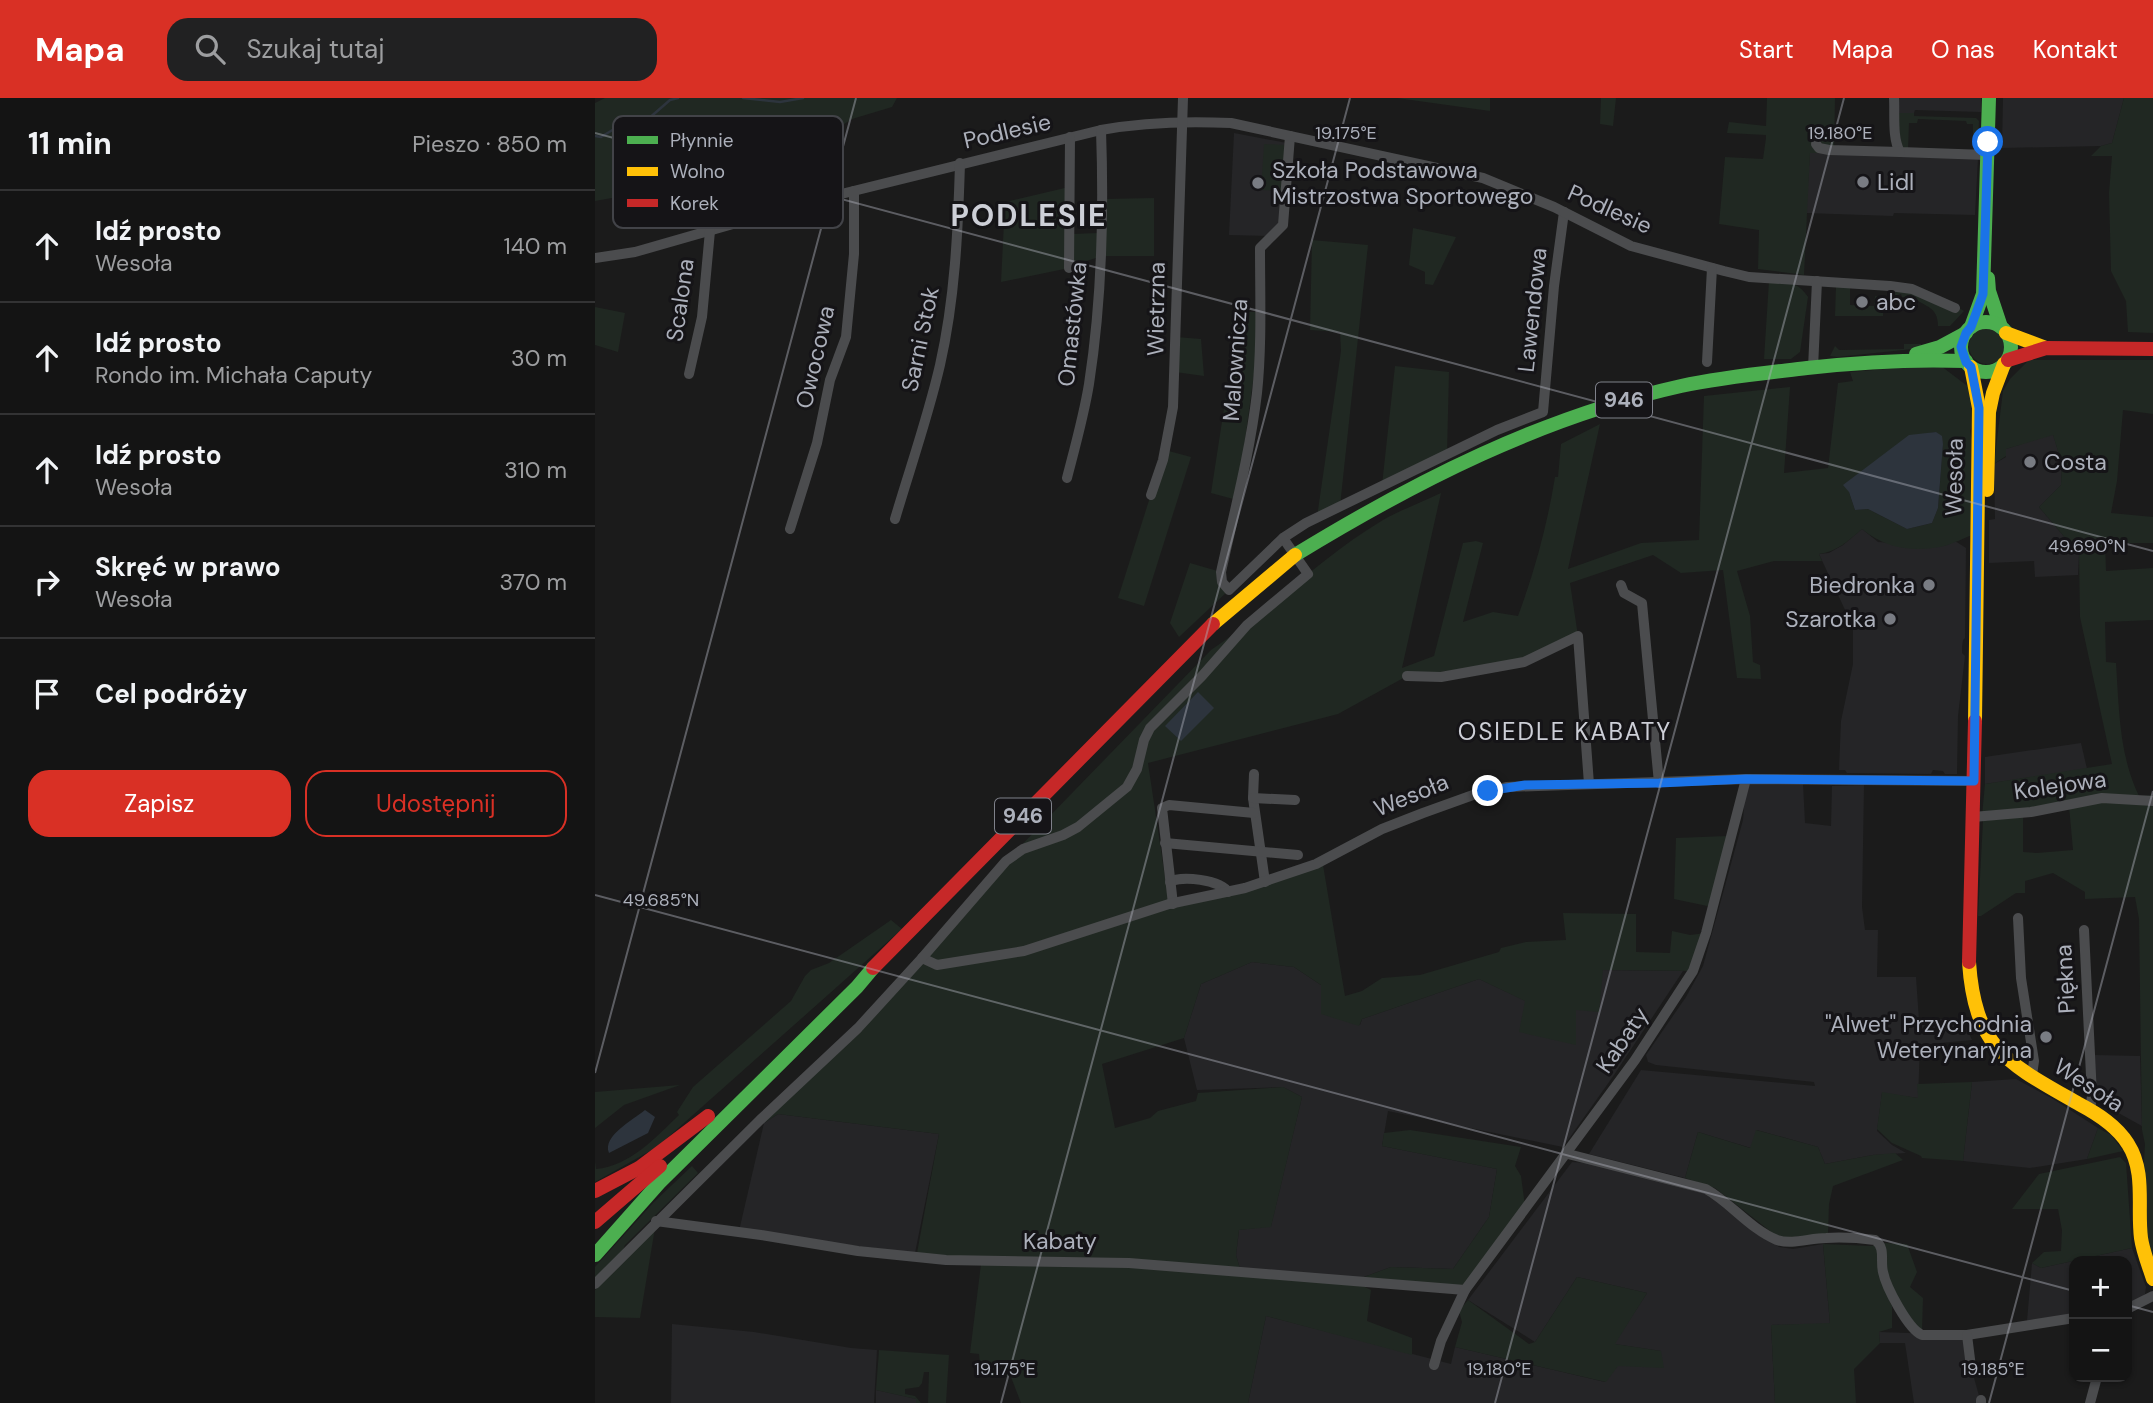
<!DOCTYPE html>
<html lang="pl">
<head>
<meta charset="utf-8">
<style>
	:root { --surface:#141414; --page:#212122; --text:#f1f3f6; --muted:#9d9ea0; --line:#333334; --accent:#d93025 }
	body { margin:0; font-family:"DM Sans",sans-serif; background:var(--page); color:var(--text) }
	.controls { position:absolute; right:21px; bottom:21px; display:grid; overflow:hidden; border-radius:14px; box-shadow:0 2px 5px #0004 }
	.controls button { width:63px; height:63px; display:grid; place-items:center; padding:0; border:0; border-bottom:2px solid var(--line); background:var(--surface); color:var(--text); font:35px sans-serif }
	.stop { position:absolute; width:21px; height:21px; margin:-16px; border:5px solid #1a73e8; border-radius:50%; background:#fff }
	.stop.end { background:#1a73e8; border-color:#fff; box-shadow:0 2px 7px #0008 }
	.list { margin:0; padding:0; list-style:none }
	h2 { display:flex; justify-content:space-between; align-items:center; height:91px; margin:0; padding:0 28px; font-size:30px }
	h2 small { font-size:23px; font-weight:400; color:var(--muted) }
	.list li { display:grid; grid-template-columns:46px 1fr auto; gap:21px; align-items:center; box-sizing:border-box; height:112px; padding:0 28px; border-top:2px solid var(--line) }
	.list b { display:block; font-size:26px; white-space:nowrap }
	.list p { margin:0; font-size:23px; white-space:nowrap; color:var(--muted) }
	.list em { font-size:23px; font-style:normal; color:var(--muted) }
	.actions { display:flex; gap:14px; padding:21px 28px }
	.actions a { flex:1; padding:16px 0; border:2px solid var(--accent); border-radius:21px; text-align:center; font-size:24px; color:var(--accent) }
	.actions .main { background:var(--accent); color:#fff }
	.icon { flex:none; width:38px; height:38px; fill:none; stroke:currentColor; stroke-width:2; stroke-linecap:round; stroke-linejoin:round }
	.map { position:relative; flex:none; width:1558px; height:1305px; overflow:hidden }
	header { display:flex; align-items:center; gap:42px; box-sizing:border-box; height:98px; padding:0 35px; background:var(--accent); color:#fff }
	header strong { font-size:33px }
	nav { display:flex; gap:38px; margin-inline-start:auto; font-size:24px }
	.search { width:490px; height:63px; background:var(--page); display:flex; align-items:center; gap:18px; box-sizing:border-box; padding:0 24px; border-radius:21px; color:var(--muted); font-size:26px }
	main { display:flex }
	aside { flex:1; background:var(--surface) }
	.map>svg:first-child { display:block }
</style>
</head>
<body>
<header>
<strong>Mapa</strong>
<div class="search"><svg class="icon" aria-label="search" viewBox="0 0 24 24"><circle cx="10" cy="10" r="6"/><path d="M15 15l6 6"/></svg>Szukaj tutaj</div>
<nav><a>Start</a><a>Mapa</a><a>O nas</a><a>Kontakt</a></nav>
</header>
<main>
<aside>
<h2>11 min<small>Pieszo · 850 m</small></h2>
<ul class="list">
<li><svg class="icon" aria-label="ahead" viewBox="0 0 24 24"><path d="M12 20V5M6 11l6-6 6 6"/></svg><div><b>Idź prosto</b><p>Wesoła</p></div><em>140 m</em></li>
<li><svg class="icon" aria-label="ahead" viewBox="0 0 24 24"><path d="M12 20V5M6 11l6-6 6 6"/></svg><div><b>Idź prosto</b><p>Rondo im. Michała Caputy</p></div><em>30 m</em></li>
<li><svg class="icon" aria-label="ahead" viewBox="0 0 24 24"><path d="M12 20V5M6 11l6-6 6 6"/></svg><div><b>Idź prosto</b><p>Wesoła</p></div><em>310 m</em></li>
<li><svg class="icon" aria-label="right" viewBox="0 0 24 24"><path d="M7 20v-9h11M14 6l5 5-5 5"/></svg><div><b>Skręć w prawo</b><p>Wesoła</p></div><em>370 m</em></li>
<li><svg class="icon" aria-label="arrive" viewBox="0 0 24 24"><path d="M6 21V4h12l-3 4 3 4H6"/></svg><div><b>Cel podróży</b></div></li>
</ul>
<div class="actions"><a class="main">Zapisz</a><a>Udostępnij</a></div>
</aside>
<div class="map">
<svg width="1558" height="1305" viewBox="0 0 1558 1305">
	<rect width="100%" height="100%" fill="#1b1b1b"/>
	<g fill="#252527">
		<path d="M1302 0H1386V14L1320 12 1319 15H1302Z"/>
		<path d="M1408 0H1529L1517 45 1506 48 1407 50Z"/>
		<path d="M639 35 692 45 687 126 674 138 634 137Z"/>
		<path d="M1215 54 1383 60 1380 117 1299 115 1298 118 1211 115Z"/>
		<path d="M1458 336 1467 366 1466 387 1444 409 1484 456 1483 477 1440 479 1439 463 1394 465V422L1400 421 1399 366 1411 359V351Z"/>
		<path d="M1267 431 1283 444 1349 448 1360 443 1371 450 1370 540 1368 542 1367 549V555L1370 558 1363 618 1362 676H1350L1348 673 1338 672 1336 676 1252 675 1250 672H1244L1246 623 1258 566V529L1224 456 1234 455 1248 447Z"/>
		<path d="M1486 645 1492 671 1390 686V659Z"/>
		<path d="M1151 681 1208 686 1210 725 1236 728 1237 688 1269 687 1267 809 1270 832H1283L1282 879H1321L1324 922 1367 920 1377 942 1325 947 1323 1000 1287 995 1282 1033 1297 1047 1311 1055 1278 1057 1230 1066 1223 1049 1162 1032 1156 1050 1103 1034 1090 1080 994 1056 1046 972 1220 988 1219 984 1061 967 1053 964 1051 957 1091 899 1108 868 1148 722Z"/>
		<path d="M657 864 699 869 726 887 765 927 767 921 884 881 931 903 981 946V912L1008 872 1088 873 1019 977 968 1049 793 1013 787 1048 902 1071 894 1119 858 1171 796 1169 758 1183 646 1174 641 1157 644 1132 676 1128 707 999 688 989 602 992 589 940 606 886Z"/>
		<path d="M1499 957 1545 958 1547 1028 1500 1002Z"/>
		<path d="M1421 981 1458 1001 1503 1030 1492 1061 1435 1070 1368 1063 1377 984Z"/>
		<path d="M183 1016 344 1036 320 1155 144 1133 169 1025Z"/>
		<path d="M977 1064 995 1065 1108 1093 1184 1149 1198 1151 1228 1146 1235 1226 1176 1227 1180 1305H653L671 1218 856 1266 860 1249 1010 1284 1022 1268 1066 1253 1019 1246 1052 1195 982 1179 940 1244 873 1202Z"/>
		<path d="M1537 1150 1551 1189 1550 1196 1546 1200 1532 1208V1163H1479V1216L1432 1223 1437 1165 1446 1170Z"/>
		<path d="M77 1226 159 1234 256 1250 282 1252 279 1305H76Z"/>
		<path d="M1284 1234 1372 1237 1376 1269 1386 1305H1319L1310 1245H1285Z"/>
		<path d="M281 1292 322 1301 321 1305H281Z"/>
	</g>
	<g fill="#202822" fill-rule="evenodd">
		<path d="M10 0H302L297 9 257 21 217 46 188 68 119 81 123 44 90 42 84 88 0 103V5Z"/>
		<path d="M802 0H895V13Z"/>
		<path d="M1006 0H1021L1018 28 1005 26Z"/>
		<path d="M1172 0H1240L1239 55H1215L1209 177 1163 171 1164 132 1124 126 1130 59 1168 61 1171 40V37L1132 35 1134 24 1171 28Z"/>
		<path d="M1529 0H1558V235L1533 234 1531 203 1516 173 1514 95 1517 58H1496L1506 48 1517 45Z"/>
		<path d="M1302 15H1319V18L1381 20 1384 23 1383 42 1378 50V26H1372L1371 23 1323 21 1322 25H1314L1313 52H1307Z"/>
		<path d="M669 46 690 47 686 93 666 92Z"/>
		<path d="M474 89V170L406 184 410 104Z"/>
		<path d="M559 100V158H508L509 101Z"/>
		<path d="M818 130 861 139 838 187 830 186V174L814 167Z"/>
		<path d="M504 135V159L476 168V136Z"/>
		<path d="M717 142 773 147 745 408 722 419 746 253 745 234 715 232Z"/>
		<path d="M1174 183C1191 184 1203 183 1213 199L1205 254 1196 261H1169Z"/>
		<path d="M1241 188 1255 189V207L1279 208 1280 198 1288 199V218H1240Z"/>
		<path d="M1304 192 1364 210 1369 213 1355 228H1343C1343 207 1329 210 1319 199H1307L1306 196 1296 199 1298 194Z"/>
		<path d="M0 209 30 215 23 254 0 247Z"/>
		<path d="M637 214H662L665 231 642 402 616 395 634 278Z"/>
		<circle cx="1392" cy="248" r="18"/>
		<path d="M581 239 606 241 609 278 580 274Z"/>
		<path d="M1309 246H1326L1327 250 1242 259 1235 258 1240 248 1244 252 1309 251Z"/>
		<path d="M1434 262H1558V316L1528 312 1522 383 1516 415 1558 419V445H1510L1511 473 1558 470V522L1510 524 1511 564 1521 565C1524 610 1524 657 1544 698L1558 697V1169L1553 1166 1548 1081 1550 1046 1547 1032 1544 821 1540 799 1490 801V794L1458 775 1430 783V795H1421L1386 818H1383L1388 723 1428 718V754L1442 755 1478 752 1474 708 1387 718 1390 686 1517 666 1485 519 1484 456 1444 409 1466 387 1467 366 1458 337 1411 351V358L1399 366 1408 293 1415 281Z"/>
		<path d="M800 268 854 274 852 356 787 387Z"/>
		<path d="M1327 268H1346L1375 290 1384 310 1375 333 1382 364 1381 436C1369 439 1357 447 1345 449 1315 454 1290 450 1267 431 1254 442 1242 454 1224 456L1227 463H1179L1142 473 1155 518 1158 564 1165 567 1166 581 1142 580 1128 472 1086 475 1058 457 975 485 983 538 929 564 812 578 743 616 553 665 574 806 728 767 750 898 767 893 787 880 825 877 904 854 906 850 931 844 971 842 968 815 1041 816V854L1075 855 1077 833 1095 837 1111 835 1098 873 1008 872 1004 914 981 912V947L924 934 930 903 884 881 767 921 764 928 726 916V887L699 869 657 864 606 886 589 940 507 966 520 1030 555 1020 563 1013 601 1003 603 995 688 989 707 999 676 1129 644 1132 641 1157 646 1174 758 1183 796 1169 858 1171 894 1119 902 1071 787 1048 789 1035 815 1032 926 1049 920 1068 926 1078 930 1108 870 1192 760 1184 776 1192 772 1223 817 1240V1257L671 1218 653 1305H426L411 1266 415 1278 386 1279 384 1256 375 1255 386 1166 322 1155 344 1036 183 1016 169 1025 165 1022 263 930 411 763 616 552C676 511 726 459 788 422 806 412 827 404 846 395L807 570 839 558 868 445 881 443 888 445 868 524 898 514 923 518C940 472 952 428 960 379H963L966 346 1005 326 973 471 1046 445 1104 442 1109 298 1195 289 1189 375 1233 370 1243 285 1258 283 1255 274ZM1341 334 1348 346 1343 410 1337 425 1312 431 1273 411 1260 412 1254 394 1334 335Z"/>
		<path d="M570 352 596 359 549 508 523 500Z"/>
		<path d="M595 465 626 474 634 492 584 539 575 525Z"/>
		<path d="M1132 738 1117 809 1079 801 1081 740Z"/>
		<path d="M296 822 307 831 62 1049 0 1084V1063L1 1071C35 1068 61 1039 84 1017L82 1014 98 989 196 903 210 878 216 872 234 865Z"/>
		<path d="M1377 984 1368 1063 1327 1060 1326 1058 1297 1045 1282 1031 1287 994 1323 1000 1322 986Z"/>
		<path d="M85 987 29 1007 0 1030V994Z"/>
		<path d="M1503 1030 1516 1037 1528 1053 1492 1061Z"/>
		<path d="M1161 1032 1223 1049 1230 1066 1278 1057 1300 1055 1308 1062 1238 1088 1234 1106 1233 1136 1184 1140 1120 1090 1090 1080 1103 1034 1155 1050Z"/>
		<path d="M1525 1059 1531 1065 1537 1150 1446 1170 1437 1165 1449 1154 1466 1153 1467 1132 1463 1111H1417L1444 1076Z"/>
		<path d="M97 1068 103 1075 30 1147 25 1159 0 1184V1169L58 1105Z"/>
		<path d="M60 1130 45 1220 0 1219V1192Z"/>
		<path d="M1288 1145 1312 1146 1322 1174 1315 1189 1328 1200 1327 1233C1316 1221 1310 1210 1297 1200L1294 1202 1297 1208V1230L1284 1234 1285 1245 1259 1271 1261 1305H1180L1176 1227 1235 1225 1228 1146 1276 1148Z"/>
		<path d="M982 1179 1052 1195 1020 1246 1066 1253 1069 1270 1023 1268 1011 1284 860 1249 867 1224 864 1213 873 1202 934 1246 940 1244Z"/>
		<path d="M284 1252 354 1257 351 1305H333L334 1274H329L327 1285 324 1289 310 1291V1296L320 1298 326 1305H321V1301L281 1292Z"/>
	</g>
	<g fill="#2d343d">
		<path d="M1341 334 1347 338 1348 346 1343 410 1337 425 1312 431 1273 411 1260 412 1254 394 1248 387 1314 337Z"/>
		<path d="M603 594 619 610 586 643 570 628Z"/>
		<path d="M50 1012 60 1019 53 1035 14 1055C7 1038 38 1022 50 1012Z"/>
	</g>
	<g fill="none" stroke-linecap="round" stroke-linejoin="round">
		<g stroke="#2d343d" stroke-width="2.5">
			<path d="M148 0 185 4 208 0"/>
			<path d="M0 38 6 39 29 25 52 22 75 2 83 0"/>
		</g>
		<g stroke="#4b4c4e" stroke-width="10">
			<path d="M1299 0C1300 16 1297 40 1305 54L1392 57"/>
			<path d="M695 38 688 127 665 150C665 198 667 247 662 295 655 355 639 415 626 474L627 484 634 492 688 440 711 425 902 332 948 314 959 188 969 114"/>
			<path d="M1221 46 1224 50 1234 52 1305 54"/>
			<path d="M0 160 40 154 218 103 506 32C549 24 592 23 636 25L888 80 959 109 1036 148 1129 173 1154 179 1295 188 1317 191 1360 210"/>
			<path d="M474 170 475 39"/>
			<path d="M1112 264 1117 170"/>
			<path d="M1218 270 1222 183"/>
			<path d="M94 276 107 219 115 133"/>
			<path d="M472 380C480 349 489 317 494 286 507 202 509 116 506 32"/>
			<path d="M556 397 568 362 578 309 588 0"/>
			<path d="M300 421C315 370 333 319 345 267 360 201 363 133 365 65"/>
			<path d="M195 431 222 345 235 282 251 239 259 156V93"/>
			<path d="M1026 487 1029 495 1047 505 1064 685"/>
			<path d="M812 578 846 579 929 564 983 538 994 686"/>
			<path d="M659 676 658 700 670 784"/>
			<path d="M658 700 700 702"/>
			<path d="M1378 719 1436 714 1507 700 1558 703"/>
			<path d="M570 745 703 757"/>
			<path d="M575 784C586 777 626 782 633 794"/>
			<path d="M578 806 567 710 574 707 659 715"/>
			<path d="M1423 820 1426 880 1439 963 1437 977"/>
			<path d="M1489 832 1497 998 1495 1012"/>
			<path d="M327 860 342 867 429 853 574 806 650 790 721 766 787 731 828 715 878 697 911 689 1151 681 1379 683"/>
			<path d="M973 1056 1111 1091C1136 1105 1155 1131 1182 1142 1197 1147 1215 1140 1231 1140 1248 1139 1264 1140 1280 1142 1291 1150 1285 1162 1288 1174 1291 1189 1313 1231 1327 1237H1372L1479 1220"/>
			<path d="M61 1123 166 1137 263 1153 351 1162 534 1165 870 1192"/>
			<path d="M0 1186 165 1022 263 930 327 860 411 763 428 751 468 737 483 729 532 689 542 671 549 642 555 630 607 578 652 527 713 476 688 440"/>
			<path d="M1532 1211 1558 1198"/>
			<path d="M1372 1237 1376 1269"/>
			<path d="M839 1267 846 1243 870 1192 1040 962 1098 873 1111 835 1151 681"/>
			<path d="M1386 1302V1305"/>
			<path d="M1495 1305 1502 1279"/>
		</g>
		<g stroke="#4caf50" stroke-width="14">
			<path d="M1393 180 1394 193 1406 229"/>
			<circle cx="1391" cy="249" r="25"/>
			<path d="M1376 229 1388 196 1394 0"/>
			<path d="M1321 256 1345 249 1371 235"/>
			<path d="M700 457C821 383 947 319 1086 288 1128 279 1170 275 1212 270 1265 264 1318 261 1371 263"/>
			<path d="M0 1157 64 1085 262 889 278 870"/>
		</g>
		<g stroke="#ffc107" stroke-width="14">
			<path d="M1411 235 1451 250"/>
			<path d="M1376 269 1384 310 1380 623"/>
			<path d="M1392 392 1394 314 1398 295 1409 266"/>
			<path d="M618 526 700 457"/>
			<path d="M1374 864C1380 952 1414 966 1484 1006 1503 1016 1522 1028 1533 1046 1551 1074 1542 1109 1546 1140 1548 1154 1554 1168 1558 1181"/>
		</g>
		<g stroke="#c62828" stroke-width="14">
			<path d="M1413 262 1451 250 1558 251"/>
			<path d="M1374 864 1380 623"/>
			<path d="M278 870 618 526"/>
			<path d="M0 1093 44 1070 113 1018"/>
			<path d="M0 1124 65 1068"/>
		</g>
	</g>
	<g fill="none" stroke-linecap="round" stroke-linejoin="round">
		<path stroke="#1a73e8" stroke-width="9" d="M893 693 930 687 1064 685 1151 681 1379 683 1384 310 1376 269 1371 264 1366 249 1371 235 1376 229 1388 196 1393 44"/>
	</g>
	<path fill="none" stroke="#acb0bb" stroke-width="2" stroke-opacity="0.45" d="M0 35 1558 453M0 797 1479 1193M0 975 261 0M1532 1207 1558 1214M406 1305 755 0M900 1305 1249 0M1394 1305 1558 693"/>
	<g fill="#797c83" stroke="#151417" stroke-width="2.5">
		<circle cx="1268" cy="84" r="7"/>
		<circle cx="663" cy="85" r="7"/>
		<circle cx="1267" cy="204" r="7"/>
		<circle cx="1435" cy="364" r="7"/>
		<circle cx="1334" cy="487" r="7"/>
		<circle cx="1295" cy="521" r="7"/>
		<circle cx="1451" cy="939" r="7"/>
	</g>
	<g text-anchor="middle" stroke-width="6" stroke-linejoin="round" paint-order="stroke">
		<g fill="#151417" stroke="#7f818a" stroke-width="2">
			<rect x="1001" y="284.5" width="56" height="35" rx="5"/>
			<rect x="400" y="700.5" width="56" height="35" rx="5"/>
		</g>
		<g font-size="21" font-weight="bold" fill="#acb0bb">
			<text x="1029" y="309">946</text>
			<text x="428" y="725">946</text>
		</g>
		<g font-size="23" fill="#acb0bb" stroke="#151417">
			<text transform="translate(412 33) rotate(-13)" y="8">Podlesie</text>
			<text transform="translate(1015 111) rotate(24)" y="8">Podlesie</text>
			<text transform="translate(85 202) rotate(-82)" y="8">Scalona</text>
			<text transform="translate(561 211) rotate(-89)" y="8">Wietrzna</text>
			<text transform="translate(937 212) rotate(-84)" y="8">Lawendowa</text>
			<text transform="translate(477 226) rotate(-84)" y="8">Omastówka</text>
			<text transform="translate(325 241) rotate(-78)" y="8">Sarni Stok</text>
			<text transform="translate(220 259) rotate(-77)" y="8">Owocowa</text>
			<text transform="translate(640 262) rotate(-86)" y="8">Malownicza</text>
			<text transform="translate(1359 379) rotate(-89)" y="8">Wesoła</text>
			<text transform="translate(1465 687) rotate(-8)" y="8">Kolejowa</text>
			<text transform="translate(816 697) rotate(-22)" y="8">Wesoła</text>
			<text transform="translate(1470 881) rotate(-93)" y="8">Piękna</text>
			<text transform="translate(1027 942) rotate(-56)" y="8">Kabaty</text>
			<text transform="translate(1494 987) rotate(33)" y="8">Wesoła</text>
			<text x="465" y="1151">Kabaty</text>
		</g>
		<g font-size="23" fill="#acb0bb" stroke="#151417" text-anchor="start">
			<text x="677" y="80">Szkoła Podstawowa<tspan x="677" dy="26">Mistrzostwa Sportowego</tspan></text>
			<text x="1282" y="92">Lidl</text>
			<text x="1281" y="212">abc</text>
			<text x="1449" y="372">Costa</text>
			<text x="1320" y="495" text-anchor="end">Biedronka</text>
			<text x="1281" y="529" text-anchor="end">Szarotka</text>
			<text x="1437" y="934" text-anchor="end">"Alwet" Przychodnia<tspan x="1437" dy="26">Weterynaryjna</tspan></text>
		</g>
		<g font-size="24" letter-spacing="2" fill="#cdcfd7" stroke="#151417">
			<text x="970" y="642">OSIEDLE KABATY</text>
		</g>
		<g font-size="30" font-weight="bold" letter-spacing="2" fill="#cdcfd7" stroke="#151417">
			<text x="434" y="128">PODLESIE</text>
		</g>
	</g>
	<rect x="18" y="18" width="230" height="112" rx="10" fill="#151417" stroke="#424348" stroke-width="2"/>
	<rect x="32" y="38" width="31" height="8" fill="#4caf50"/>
	<rect x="32" y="69" width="31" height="9" fill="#ffc107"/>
	<rect x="32" y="101" width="31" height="8" fill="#c62828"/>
	<g font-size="19" fill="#acb0bb">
		<text x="75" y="49">Płynnie</text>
		<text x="75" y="80">Wolno</text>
		<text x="75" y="112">Korek</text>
	</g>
	<g font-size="18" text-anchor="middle" fill="#acb0bb" stroke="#151417" stroke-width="6" stroke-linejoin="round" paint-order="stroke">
		<text x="751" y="41">19.175°E</text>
		<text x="1245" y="41">19.180°E</text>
		<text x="1492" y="454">49.690°N</text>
		<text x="66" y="808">49.685°N</text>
		<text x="410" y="1277">19.175°E</text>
		<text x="904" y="1277">19.180°E</text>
		<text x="1398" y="1277">19.185°E</text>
	</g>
</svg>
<div class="controls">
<button>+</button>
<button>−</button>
</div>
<div class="stop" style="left:1393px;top:44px"></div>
<div class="stop end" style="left:893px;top:693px"></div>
</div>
</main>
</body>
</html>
